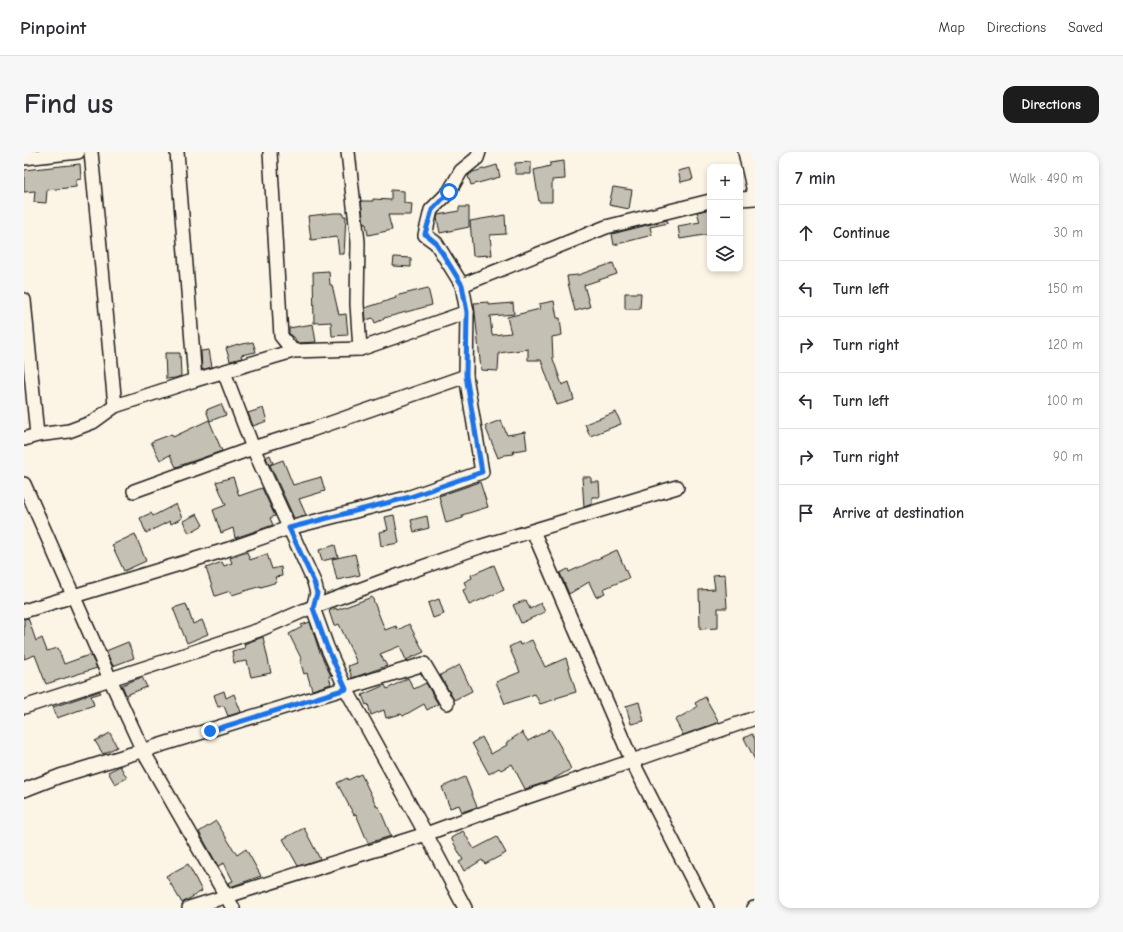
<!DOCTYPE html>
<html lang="en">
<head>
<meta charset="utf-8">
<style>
	:root { --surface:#fff; --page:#f7f7f7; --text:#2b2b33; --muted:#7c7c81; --line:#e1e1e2; --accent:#1c1c1c }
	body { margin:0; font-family:"Comic Neue",sans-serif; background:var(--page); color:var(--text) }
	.controls { position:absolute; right:12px; top:12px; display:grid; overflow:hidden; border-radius:8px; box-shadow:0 2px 6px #0003 }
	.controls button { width:36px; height:36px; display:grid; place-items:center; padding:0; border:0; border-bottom:1px solid var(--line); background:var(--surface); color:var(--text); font:20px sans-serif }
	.stop { position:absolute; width:12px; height:12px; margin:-9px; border:3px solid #1a73e8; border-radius:50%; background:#fff }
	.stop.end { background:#1a73e8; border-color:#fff; box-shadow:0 1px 4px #0008 }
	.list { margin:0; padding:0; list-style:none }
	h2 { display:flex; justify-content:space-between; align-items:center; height:52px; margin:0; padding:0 16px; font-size:17px }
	h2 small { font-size:13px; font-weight:400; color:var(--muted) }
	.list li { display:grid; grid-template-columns:26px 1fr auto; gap:12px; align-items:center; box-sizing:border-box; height:56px; padding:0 16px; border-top:1px solid var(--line) }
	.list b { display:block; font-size:15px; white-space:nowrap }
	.list em { font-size:13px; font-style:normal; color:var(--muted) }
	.icon { flex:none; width:22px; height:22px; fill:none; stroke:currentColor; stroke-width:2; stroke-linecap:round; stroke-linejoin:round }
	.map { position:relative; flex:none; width:731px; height:756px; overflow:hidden; border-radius:12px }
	header { display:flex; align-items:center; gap:24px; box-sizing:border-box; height:56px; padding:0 20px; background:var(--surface); border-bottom:1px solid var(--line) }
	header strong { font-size:19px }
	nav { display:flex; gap:22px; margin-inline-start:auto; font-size:14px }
	.intro { display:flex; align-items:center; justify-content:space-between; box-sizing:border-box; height:96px; padding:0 24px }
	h1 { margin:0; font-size:28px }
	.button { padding:10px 18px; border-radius:12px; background:var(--accent); color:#fff; font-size:14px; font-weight:700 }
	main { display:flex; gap:24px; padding:0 24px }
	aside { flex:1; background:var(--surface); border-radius:12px; box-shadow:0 2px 6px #0003 }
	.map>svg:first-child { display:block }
</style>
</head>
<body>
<header>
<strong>Pinpoint</strong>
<nav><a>Map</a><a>Directions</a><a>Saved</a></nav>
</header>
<div class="intro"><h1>Find us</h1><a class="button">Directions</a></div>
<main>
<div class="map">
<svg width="731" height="756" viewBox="0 0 731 756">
	<rect width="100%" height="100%" fill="#fcf5e5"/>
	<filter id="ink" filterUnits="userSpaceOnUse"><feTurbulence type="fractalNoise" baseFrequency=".025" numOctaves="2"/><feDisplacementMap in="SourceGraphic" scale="8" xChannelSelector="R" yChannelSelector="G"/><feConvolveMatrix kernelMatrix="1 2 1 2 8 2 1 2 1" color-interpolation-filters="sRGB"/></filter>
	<g filter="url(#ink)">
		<g fill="#c4c0b3" stroke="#1c1c1c">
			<path d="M540 9 541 27 528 28V50H515L510 18 526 14V11Z"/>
			<path d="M507 10V22H491V11Z"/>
			<path d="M56 12 57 27 52 28V35L23 38 22 51 10 50 11 39 0 40V18Z"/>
			<path d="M473 13 476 25 447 33 444 24 449 20Z"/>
			<path d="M666 16 669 27 657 30 654 19Z"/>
			<path d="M589 35 608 38 605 57 585 53Z"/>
			<path d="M367 38 380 39V51L388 52 387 63H364L368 78 344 83 342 72H340L337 49H349V47L367 48Z"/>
			<path d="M435 55H445V75L416 81 413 66 414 63 435 59Z"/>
			<path d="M686 57V82L656 87 654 74 676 70 673 60Z"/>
			<path d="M310 61H319V64H322L320 102H315L313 85 287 88 284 64Z"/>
			<path d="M481 63 482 82 466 83 468 103 449 104 446 69Z"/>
			<path d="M643 68 644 71 626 75 628 83 590 93 588 82Z"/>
			<path d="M370 105 387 106V115L369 114Z"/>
			<path d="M589 111 593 122 560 133 566 155 551 159 544 131 543 124 554 123Z"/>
			<path d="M305 119 306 133H308L315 163 322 162 324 183 308 184 307 170 290 171 289 120Z"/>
			<path d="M404 136 408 153 360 166V167L351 171 349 166 342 168 341 156 372 146 371 144Z"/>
			<path d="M601 141H617L616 157H601Z"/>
			<path d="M530 149 533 166H536L538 183 528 185 529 207 538 233 545 230 550 248 533 253 517 208H504V197L475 201 474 219 457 218 450 151 465 150V153L489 151 490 162 466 164 468 183 487 181 483 165 516 157 515 152Z"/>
			<path d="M289 172 292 190 273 191 270 185H268L265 181V176Z"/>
			<path d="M229 190 232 200 217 203 218 206 206 209 202 196 214 192V193Z"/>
			<path d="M185 198 188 215 178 218 177 199Z"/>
			<path d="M141 201H156L157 224 151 226 142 227Z"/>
			<path d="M197 252 202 263 186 269 182 258Z"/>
			<path d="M239 256 243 269 229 274 224 261Z"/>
			<path d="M592 260 597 272 566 284 561 272Z"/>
			<path d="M185 268 198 299 152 315 146 303 136 308 127 290 148 282 149 285Z"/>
			<path d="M477 268 483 283 501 280 503 297 489 299 490 302 481 303 474 306 461 274Z"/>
			<path d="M246 303 249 311 245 313 242 305Z"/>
			<path d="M259 308 269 333 297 325 301 339 275 347 282 363 270 366 246 313Z"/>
			<path d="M209 325 215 344 238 336 251 364 246 366 249 373 211 386 209 376 197 381 189 358 202 353 192 330Z"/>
			<path d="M558 325H567V330H575L576 345H568V352L560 355Z"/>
			<path d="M456 330 464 355 438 363 439 366 422 371 415 344Z"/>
			<path d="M152 352 158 366 147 372 146 369 122 381 116 366 127 361 129 364Z"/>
			<path d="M173 362 179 373 165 381 159 369Z"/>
			<path d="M370 363 375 391 357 394 355 380 364 378 361 365Z"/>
			<path d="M403 364 405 376 390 380 387 368Z"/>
			<path d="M111 382 122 409 100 419 88 393Z"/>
			<path d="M311 393 314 405 298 409 295 398Z"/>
			<path d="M593 398 605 426 579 437 581 441 572 445 565 430 545 442 536 421 544 417 545 420Z"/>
			<path d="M223 400 226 408 243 402 248 417 257 415 258 424 251 425 253 430 237 435V434L208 443 206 439 191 444 182 416 198 410 200 414 208 411 206 406Z"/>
			<path d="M331 402 336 423 313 428 308 407Z"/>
			<path d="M470 413 480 438 445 453 439 438 443 436 440 430 448 426 447 423Z"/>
			<path d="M701 422 703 456H694V476L676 477 675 438 691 437 689 423Z"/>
			<path d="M348 445 361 478 372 474 374 478 385 472 400 500 382 508 376 494 356 502 363 514 328 526 324 514 333 511 315 472 310 474 305 459 312 456 313 458Z"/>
			<path d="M415 447 420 462 409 466 404 451Z"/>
			<path d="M502 448 506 457 517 451 521 460 497 471 489 453Z"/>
			<path d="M162 452 169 472 178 468 184 482 163 491 149 456Z"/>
			<path d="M4 466 12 489 18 486 23 499 34 496 40 512 65 503 66 505 67 504 73 516 22 532 11 503 0 507V467Z"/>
			<path d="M286 470 295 498 306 522 307 523 305 524 307 532 288 538 283 521 280 522 276 508H278L265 482 278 475 277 473Z"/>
			<path d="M239 485 247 521 227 525 223 509 210 511 208 499 221 496 220 492Z"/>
			<path d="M508 488 521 515 542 506 552 540 532 546V547L516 552 511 542 481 552 472 530 496 520 485 495 495 490 496 493Z"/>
			<path d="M104 490 110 506 89 514 82 499Z"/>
			<path d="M436 513 448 539 430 548 416 523Z"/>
			<path d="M118 525 123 535 102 543 98 533Z"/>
			<path d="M384 526 390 537 402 531 414 552 403 558 400 552 379 564 377 562 362 566 360 558 347 563 344 552 342 553 338 543 361 533 363 537Z"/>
			<path d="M76 539 77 541 67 544 70 553 33 566 29 555Z"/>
			<path d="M200 539 202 546 210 542 217 560 204 564 200 554 194 555 190 543Z"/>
			<path d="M681 545 695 570 659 583 651 568 673 555 671 551Z"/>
			<path d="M615 550 620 569 607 572 602 554Z"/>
			<path d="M526 577 536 594 547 617 526 629 501 637 488 612 477 618 475 616 465 622 448 591 458 585 467 602 483 593 482 591 498 580 504 589Z"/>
			<path d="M86 581 93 595 79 602 71 589Z"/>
			<path d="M728 582 731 588V608L720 586Z"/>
			<path d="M96 614 103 626 91 632 84 620Z"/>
			<path d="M337 622 353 655H355L367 684 344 691 332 662 330 663 313 631 323 626 324 628Z"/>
			<path d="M441 625 453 655 438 660 435 653 426 656 418 635Z"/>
			<path d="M192 669 213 703 222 697 237 724 206 735 204 731 209 729 200 711 194 714 175 680Z"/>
			<path d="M280 676 296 707 274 714 259 687Z"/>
			<path d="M439 679 450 697 473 685 482 701 461 712 458 708 440 719 435 710 439 708 427 686Z"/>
			<path d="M164 712 178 739 158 751 142 724Z"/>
		</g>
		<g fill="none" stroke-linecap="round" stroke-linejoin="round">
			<g stroke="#1c1c1c" stroke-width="16">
				<g id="street">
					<path d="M67 0 91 254"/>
					<path d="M153 0 171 228"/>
					<path d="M246 0 257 184 269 199"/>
					<path d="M324 0 334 90 333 152 336 197"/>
					<path d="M721 0 731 45"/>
					<path d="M0 6 54 0"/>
					<path d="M716 47 731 46"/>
					<path d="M438 133 582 75 686 49"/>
					<path d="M0 148 13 283"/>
					<path d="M200 220 229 296 290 430 293 441 289 456 303 495 322 537 402 682 441 756"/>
					<path d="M0 287 13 283 45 279 69 270 91 254 171 228 269 199 336 197 443 160"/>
					<path d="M0 332 86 527 119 599 209 756"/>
					<path d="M110 339 229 296 287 278 442 224"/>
					<path d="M0 459 205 397 265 376 386 345 458 320 442 224 443 160 438 133 412 91 401 83 407 58 425 40 437 19 453 6 455 0"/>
					<path d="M0 555 145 508 235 478 281 458 359 429 455 395 653 335"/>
					<path d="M0 638 36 624 400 512 423 551"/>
					<path d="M165 756 402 682 503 645 608 609 509 379"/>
					<path d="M683 756 608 609 731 566"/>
					<path d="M730 756H731"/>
				</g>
			</g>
			<use href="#street" stroke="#fcf5e5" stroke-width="13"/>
		</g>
	</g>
	<g fill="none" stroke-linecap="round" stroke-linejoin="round" filter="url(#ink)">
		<path stroke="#1a73e8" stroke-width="5" d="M186 579 322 537 303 495 289 456 293 441 290 430 265 376 386 345 458 320 442 224 443 160 438 133 412 91 401 82 408 58 425 40"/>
	</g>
</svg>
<div class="controls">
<button>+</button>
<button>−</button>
<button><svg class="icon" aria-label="layers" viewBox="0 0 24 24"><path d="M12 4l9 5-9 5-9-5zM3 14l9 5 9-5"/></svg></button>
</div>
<div class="stop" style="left:425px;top:40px"></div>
<div class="stop end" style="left:186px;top:579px"></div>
</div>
<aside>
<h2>7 min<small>Walk · 490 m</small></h2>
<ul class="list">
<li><svg class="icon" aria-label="ahead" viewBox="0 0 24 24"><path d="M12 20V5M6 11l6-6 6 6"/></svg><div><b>Continue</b></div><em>30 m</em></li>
<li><svg class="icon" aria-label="left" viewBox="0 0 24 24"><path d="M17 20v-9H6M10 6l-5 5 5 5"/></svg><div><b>Turn left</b></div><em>150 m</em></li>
<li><svg class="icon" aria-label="right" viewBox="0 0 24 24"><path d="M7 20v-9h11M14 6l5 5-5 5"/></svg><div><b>Turn right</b></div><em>120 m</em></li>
<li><svg class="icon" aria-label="left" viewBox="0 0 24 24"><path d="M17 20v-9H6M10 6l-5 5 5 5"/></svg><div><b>Turn left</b></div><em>100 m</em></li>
<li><svg class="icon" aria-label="right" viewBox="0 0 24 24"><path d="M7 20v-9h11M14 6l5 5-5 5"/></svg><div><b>Turn right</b></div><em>90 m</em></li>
<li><svg class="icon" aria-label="arrive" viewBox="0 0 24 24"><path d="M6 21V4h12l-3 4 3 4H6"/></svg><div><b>Arrive at destination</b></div></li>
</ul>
</aside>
</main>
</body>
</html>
